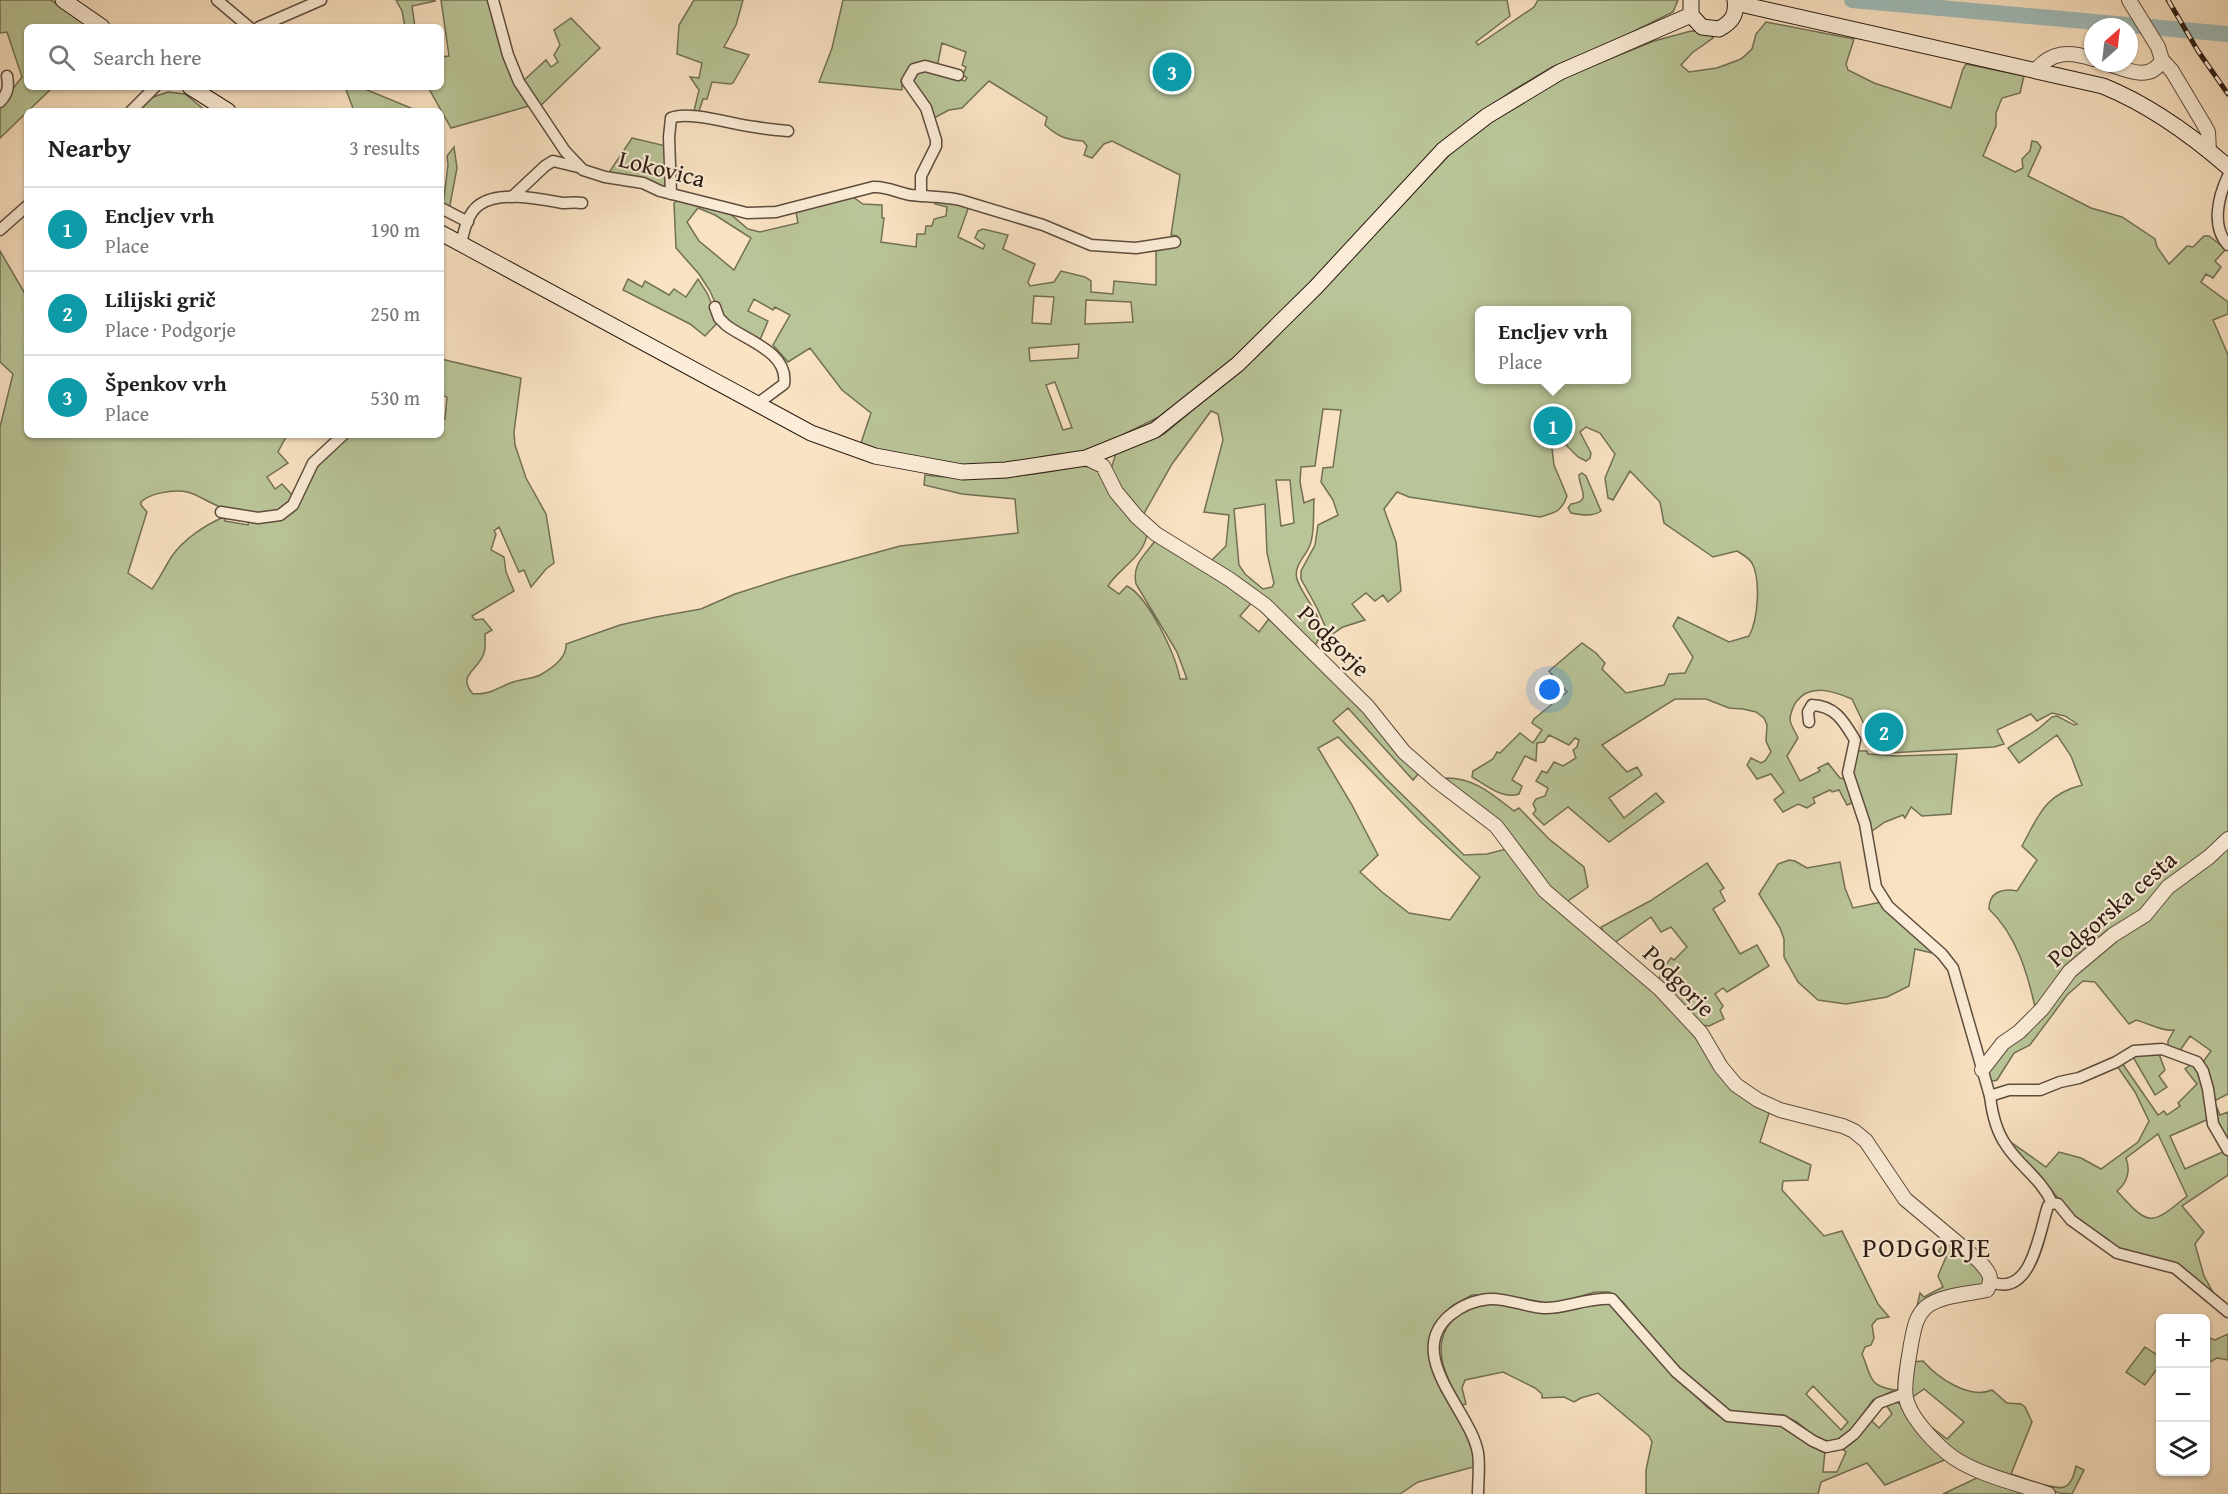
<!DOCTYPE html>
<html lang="en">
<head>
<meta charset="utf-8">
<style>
	:root { --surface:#fff; --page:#f2f2f2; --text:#222; --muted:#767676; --line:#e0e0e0; --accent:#0f766e }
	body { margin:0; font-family:"Gentium Book Plus",serif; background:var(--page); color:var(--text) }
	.controls { position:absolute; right:18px; bottom:18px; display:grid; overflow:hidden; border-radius:9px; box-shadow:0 2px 4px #0004 }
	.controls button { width:54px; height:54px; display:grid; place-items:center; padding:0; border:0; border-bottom:2px solid var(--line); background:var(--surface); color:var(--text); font:30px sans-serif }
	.compass { position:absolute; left:2084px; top:18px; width:54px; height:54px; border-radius:50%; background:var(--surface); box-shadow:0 2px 4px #0004; rotate:28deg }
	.you { position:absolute; left:1550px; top:690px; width:21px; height:21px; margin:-15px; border:4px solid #fff; border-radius:50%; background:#1a73e8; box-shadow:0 0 0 9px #1a73e833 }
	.badge { display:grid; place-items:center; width:39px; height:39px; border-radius:50%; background:var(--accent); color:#fff; font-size:20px; font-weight:700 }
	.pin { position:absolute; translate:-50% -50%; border:3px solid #fff; box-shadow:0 2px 6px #0006 }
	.popup { position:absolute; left:1475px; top:306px; width:156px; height:78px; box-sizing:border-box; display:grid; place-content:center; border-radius:9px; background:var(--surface); filter:drop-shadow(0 2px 4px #0005); font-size:20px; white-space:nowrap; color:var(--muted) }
	.popup b { font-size:22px; color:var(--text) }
	.popup::after { content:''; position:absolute; left:50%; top:100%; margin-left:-12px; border:12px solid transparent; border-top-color:var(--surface) }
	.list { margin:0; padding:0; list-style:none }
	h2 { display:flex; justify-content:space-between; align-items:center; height:78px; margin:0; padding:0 24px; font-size:26px }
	h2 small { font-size:20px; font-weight:400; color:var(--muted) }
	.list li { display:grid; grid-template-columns:39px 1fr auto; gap:18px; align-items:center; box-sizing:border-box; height:84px; padding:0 24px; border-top:2px solid var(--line) }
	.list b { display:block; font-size:22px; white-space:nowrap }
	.list p { margin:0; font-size:20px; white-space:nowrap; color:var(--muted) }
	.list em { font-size:20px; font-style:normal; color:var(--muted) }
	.icon { flex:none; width:33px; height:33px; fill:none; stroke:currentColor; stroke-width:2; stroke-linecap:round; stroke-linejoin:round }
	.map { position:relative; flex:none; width:2228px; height:1494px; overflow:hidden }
	.search { position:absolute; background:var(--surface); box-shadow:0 2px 4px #0004; left:24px; top:24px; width:420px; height:66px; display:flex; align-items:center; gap:15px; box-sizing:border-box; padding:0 21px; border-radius:9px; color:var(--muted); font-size:22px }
	.panel { position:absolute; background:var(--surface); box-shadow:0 2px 4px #0004; left:24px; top:108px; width:420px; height:330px; border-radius:9px }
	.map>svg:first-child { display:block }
</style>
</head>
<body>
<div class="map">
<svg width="2228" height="1494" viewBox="0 0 2228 1494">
	<rect width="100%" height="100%" fill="#fae3c3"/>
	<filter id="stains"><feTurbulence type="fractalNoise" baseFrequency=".00333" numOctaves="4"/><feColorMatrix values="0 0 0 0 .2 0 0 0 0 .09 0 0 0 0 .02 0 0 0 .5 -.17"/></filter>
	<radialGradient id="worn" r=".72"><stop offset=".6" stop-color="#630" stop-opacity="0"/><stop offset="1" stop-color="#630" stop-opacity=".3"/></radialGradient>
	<g fill="#b9c598" stroke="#727055" stroke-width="1.5" fill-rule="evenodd">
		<path d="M0 0H51L92 27H27V87H53L0 138V105L22 77 7 32 0 33Z"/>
		<path d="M396 0H434L435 1 412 6 415 27H405L402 11Z"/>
		<path d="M441 0H490L511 77 529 106 451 128 428 87H441V57L449 56Z"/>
		<path d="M694 0H743L736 25 724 47 749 55 733 83 730 84 712 82 707 99H703L699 111H694L699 90 690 77 699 78 702 63 677 54 679 25Z"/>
		<path d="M843 0H1507L1510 16 1476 42 1478 45 1534 7 1538 0H1678L1673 12 1600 48 1552 67 1512 91 1467 124 1378 209 1306 287 1235 358 1159 417 1110 441 1070 456 1060 454 1041 457 1012 466H958L860 446 871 413 842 390 810 348 788 362 773 345 790 315 775 307 773 310 754 299 748 311 768 321 759 342 743 334 719 311 710 291 699 274 676 248 674 203 678 200 729 213 748 229 760 232 798 223 796 212 853 197 863 204 882 205V218H884L881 242 916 247 917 234H925L926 226H932L934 219 946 216 947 207 935 204V198L969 206 958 237 983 249 985 245 975 238 978 231 983 229 1008 235 1003 249 1035 264 1028 282 1030 286 1054 282 1061 271 1085 277 1091 281V292L1113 294 1114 281 1156 285V250L1179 245 1177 236 1171 235 1180 175 1112 141 1104 144 1092 158 1084 155 1087 146 1083 141C1066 140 1057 136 1045 125L1047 117 989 81 962 108 949 110 936 117H932L911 83 916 72 924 69 965 81 967 78 963 75 966 67 962 65 966 52 942 43 937 67 921 63 902 82V90L819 82 832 48ZM698 208 715 215 751 238 734 270 699 241 687 222ZM1034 296 1054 297 1051 324 1032 323ZM1086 300 1131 302 1133 322 1085 324ZM1079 344 1078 358 1030 361 1029 348ZM1055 382 1072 428H1071L1063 430 1046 385Z"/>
		<path d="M571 18 600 48 539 107 522 82 546 60 551 67 558 62 554 55 560 45 554 30Z"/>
		<path d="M1766 22 1854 39 1846 64 1848 70 1874 83 1951 108 1963 69 1966 64 2024 76 2020 93 2002 98 1996 113V126L1983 156 2015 172 2023 168 2022 159 2030 151 2032 141 2037 142 2041 147 2028 176 2091 208 2122 217 2155 239 2157 247 2169 264 2187 246 2193 247 2204 236H2209L2226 249 2215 261 2221 267 2213 278 2206 274 2201 282 2228 302V314L2213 320 2228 355V1094L2214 1101 2220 1115 2228 1112V1148L2219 1130 2203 1062 2211 1051 2190 1036 2179 1052 2168 1049V1041L2174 1030C2163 1032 2148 1023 2136 1020L2129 1024 2095 982 2083 981 2067 995 2030 1045 2014 1053 1997 1080 1994 1081 1989 1080 1985 1074 2035 1007C2027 971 2016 935 1989 909 1989 892 2002 888 2017 891L2037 860 2022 846C2039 815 2044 795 2082 785L2071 756 2057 735 2019 763 2008 748 2038 729 2052 717 2057 716 2074 725 2077 724 2065 716 2052 713 2037 721 2031 714 1997 730 2004 744 1994 747 1889 753 1871 739 1852 699C1833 691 1810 683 1796 702 1793 706 1790 715 1790 720 1791 726 1796 733 1798 738L1787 756 1800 781 1820 771 1818 768 1828 763 1840 778 1845 779 1857 801 1847 805 1839 790 1832 792 1830 790 1813 798 1815 803 1807 808 1798 804 1783 812 1774 800 1784 792 1771 774 1757 779 1747 765 1751 758 1761 763 1765 761 1771 752 1766 741 1767 725 1764 718 1756 712 1743 709 1729 708 1706 699H1675L1602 745 1627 772 1637 767 1642 775 1609 798 1624 818 1656 793 1664 802 1609 842 1568 807 1544 825 1533 814 1536 810 1533 804 1536 799 1545 796 1548 788 1536 781 1542 771 1547 773 1554 762 1563 766 1576 758 1573 750 1577 747 1579 740 1575 738 1569 745 1549 735 1544 742 1537 743 1536 761 1525 756 1512 780 1522 786 1519 794C1503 800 1486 785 1472 777L1473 771 1493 759 1497 752 1500 753 1520 733 1533 743 1542 730 1532 723 1534 719 1567 692 1549 671 1582 643 1596 653 1605 663 1602 669 1626 693 1664 685 1669 674 1685 673 1693 657 1673 626 1678 617 1729 642 1749 636C1758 620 1761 580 1752 563 1749 558 1742 554 1737 551L1713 557 1664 523 1660 502 1630 471 1613 500 1608 498 1605 478 1615 454 1600 433 1586 427 1580 432 1591 453 1590 458 1586 461 1578 457 1562 441 1552 448 1554 465 1567 496C1562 511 1555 513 1540 517L1409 497 1397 492 1384 509 1396 542 1401 591 1388 602 1383 595 1375 601 1366 593 1352 604 1365 620 1343 627 1325 639V626L1317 608 1301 579V571L1315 545 1318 525 1338 515 1333 500 1321 482 1323 468 1333 467 1341 410 1323 409 1315 466 1301 467 1300 482 1304 503 1314 499C1313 513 1315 532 1310 545 1306 556 1293 566 1297 579 1303 600 1334 624 1314 646L1211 561 1226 546 1229 515 1204 512 1223 440 1218 414 1211 411 1172 464 1142 517 1121 490 1111 469 1116 453 1164 434 1269 345 1454 150 1512 107 1567 76 1654 41 1691 31 1709 32 1713 38 1692 53 1681 65 1689 72 1717 68 1741 59 1752 49 1756 34ZM1480 310H1626V380H1480ZM1276 480H1290L1294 523 1281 526ZM1265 504 1267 553 1274 583 1272 587 1263 589 1245 574 1239 565 1234 509Z"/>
		<path d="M345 87H360L418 111 427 109 428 111H354Z"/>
		<path d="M168 92 185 94 206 111H136L153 97Z"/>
		<path d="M632 138 666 146 668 185 662 189 608 174Z"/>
		<path d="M454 147 457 168 449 210 443 206 448 165 447 156Z"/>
		<path d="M0 251 27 297V435H287L278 452 288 463 267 477 275 489 282 484 296 499C279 521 247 517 223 508 200 500 193 487 166 492 156 494 149 495 141 502V505L147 512 128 573 152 589C159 579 165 567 172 556 184 539 205 525 224 517L225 521 248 525 249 518C305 526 291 493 316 465 325 454 338 447 346 435H441V419H445L447 397 441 395V359L521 378 514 432 515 445 526 478 546 514 554 563 546 569 531 587 524 570 519 572 499 527 494 531 496 534 491 550 504 557 506 572 514 591 472 616 475 620 483 619 492 630 485 634C485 640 486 647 484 653 479 670 456 675 473 694 493 694 496 688 513 682 521 679 532 679 540 675 551 669 567 658 566 644L620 625 656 617 701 609 735 594 791 576 900 546 1018 533 1015 499 962 494 924 485 925 475C978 482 1028 477 1080 466L1092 467 1101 474 1117 501 1147 534C1144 557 1117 570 1108 586L1119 594 1127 586C1149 597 1176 656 1180 679H1187L1177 652 1136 584C1132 564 1144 556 1155 541L1238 588 1253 601 1240 616 1259 632 1271 616 1364 707 1390 742 1420 772 1413 780 1348 708 1333 721 1385 778 1464 855 1487 854 1510 848 1540 889 1629 963 1678 1011 1694 1030 1733 1087 1755 1104 1770 1110 1760 1142 1811 1165 1808 1180 1783 1181 1782 1190 1824 1236 1842 1231 1878 1304 1889 1317 1877 1319 1872 1325 1874 1338 1871 1345 1865 1347 1862 1354C1872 1376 1867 1386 1895 1390L1873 1400 1850 1431 1836 1441 1828 1443 1818 1440 1797 1422 1783 1415 1739 1413 1724 1410 1711 1400 1649 1336 1623 1302 1609 1292H1595L1550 1305 1529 1302 1494 1294 1472 1295 1453 1305 1436 1322 1429 1343 1431 1364 1441 1391 1470 1439 1477 1466 1418 1482 1400 1494H0V427L13 374 0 362ZM1338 737 1420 821 1480 877 1450 920 1409 913 1382 892 1360 872 1378 855 1352 805 1318 748ZM1813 1386 1848 1422 1841 1430 1806 1394Z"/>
		<path d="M628 279 642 287 645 281 669 295 674 289 686 297 698 279 707 293 719 321 705 336 690 324 623 290Z"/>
		<path d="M1582 473 1586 476 1601 511C1593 517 1581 515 1571 513L1568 508 1571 504C1593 501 1579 489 1579 475Z"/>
		<path d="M1859 751H1867L1868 754 1897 756 1957 754 1951 814 1922 816 1911 807 1905 818 1903 815 1885 822 1869 833 1853 781 1854 754Z"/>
		<path d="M1446 778C1475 778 1492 794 1514 811L1519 808 1549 839 1584 867 1588 887 1565 903 1444 783Z"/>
		<path d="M1789 860 1795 861 1807 868 1840 862 1845 888 1853 908 1881 902 1938 952 1932 953 1915 949 1909 986 1887 997 1846 1004 1818 1000 1798 982 1784 957V939L1780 928 1759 894 1778 864Z"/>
		<path d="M1707 863 1724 888 1720 891 1725 901 1713 909 1740 954 1757 945 1769 966 1727 992 1723 988 1715 994 1723 1006 1720 1010 1724 1019 1709 1026 1701 1025 1658 982 1662 970 1671 958 1674 960 1687 947 1671 927 1661 932 1651 917 1614 943 1604 933 1601 927 1650 901Z"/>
		<path d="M2146 1052 2159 1054 2165 1070 2159 1076 2167 1087 2155 1095 2133 1057Z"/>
		<path d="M2122 1063 2158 1115 2164 1111 2167 1115 2180 1106 2178 1103 2197 1084 2185 1069 2193 1063 2203 1077 2211 1118 2170 1136 2185 1169 2225 1151 2228 1155V1175L2182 1206 2204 1232 2195 1244 2204 1276 2214 1294 2176 1266 2119 1252 2068 1211 2046 1183 2034 1172 2005 1138 2046 1167 2059 1152 2081 1158 2101 1169 2138 1142 2149 1121 2135 1092 2117 1066ZM2158 1134 2187 1196C2151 1226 2149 1227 2117 1191 2127 1183 2131 1171 2126 1158Z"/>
		<path d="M1948 1239 1986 1273 1984 1286 1958 1295 1914 1320 1920 1293 1924 1297 1943 1287 1938 1276 1946 1257 1938 1251Z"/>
		<path d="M1605 1301 1614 1306 1668 1369 1707 1407 1721 1417 1733 1421 1780 1423 1806 1442 1825 1451 1823 1472H1837L1846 1452 1840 1447 1870 1419 1879 1428 1892 1414 1885 1403 1894 1401 1900 1404 1918 1428 1947 1459 1885 1485 1867 1463 1821 1482 1818 1494H1646V1470L1652 1442 1649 1436 1598 1393 1581 1398 1574 1402 1564 1397 1542 1398V1394L1535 1388 1503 1372 1465 1380 1462 1388 1466 1404 1462 1405C1454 1392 1447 1379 1443 1364 1434 1329 1459 1304 1493 1303 1512 1302 1532 1314 1551 1313 1570 1313 1587 1304 1605 1301Z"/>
		<path d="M2228 1334V1360L2217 1358 2206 1364V1337L2215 1340Z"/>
		<path d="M2145 1347 2160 1357V1365L2145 1385 2126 1372Z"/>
		<path d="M1923 1361C1937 1377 1969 1400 1992 1390L2007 1403 2021 1404 2025 1407 2032 1422 2011 1474C2022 1477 2054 1491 2064 1487 2072 1484 2074 1474 2076 1466L2084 1470 2072 1494 2059 1493 1956 1456 1917 1416 1947 1439 1964 1422 1924 1389 1910 1399 1912 1362Z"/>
		<path d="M1983 1475 2037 1494H1943Z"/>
	</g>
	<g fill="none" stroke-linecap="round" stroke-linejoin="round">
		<path stroke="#a0bdbb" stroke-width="16" d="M1852 0 2228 34"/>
		<g stroke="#5e4c3e" stroke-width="13">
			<g id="minor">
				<path d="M217 0 249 27"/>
				<path d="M493 0 508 55 519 82 565 151 583 170 605 177 643 183 660 191 747 213 776 212 873 187C887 186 898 193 911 195 928 197 944 196 960 200L1043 225 1091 245 1136 248 1175 242"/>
				<path d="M259 27 321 0"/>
				<path d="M0 102C8 93 9 87 7 76"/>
				<path d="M131 111 155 87"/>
				<path d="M2228 176C2218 197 2211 227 2228 245"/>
				<path d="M671 194 669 137 671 118C688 110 735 125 755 127 766 129 777 130 788 131"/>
				<path d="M921 196V176L936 146V140L926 108 907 81 914 69 925 66 958 75"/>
				<path d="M512 197 545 166 553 161 578 167"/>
				<path d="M441 208 468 222"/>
				<path d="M0 230 27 206"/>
				<path d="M461 244C464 231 467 214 479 205 498 190 541 199 563 203 569 203 575 202 582 203"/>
				<path d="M715 307 719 318 726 325C745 340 789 352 784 384L757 404"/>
				<path d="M221 512 258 518 280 515 293 505 313 463 343 435"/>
				<path d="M1809 722 1808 712 1812 705C1836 706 1844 722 1855 740L1848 773 1865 824 1876 887 1888 906 1942 954 1953 968 1990 1096C1992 1113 1996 1131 2006 1145 2020 1167 2040 1177 2052 1203L2058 1204 2071 1220 2117 1253 2175 1268 2228 1312"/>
				<path d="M1990 1096 2009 1090H2040L2060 1082 2079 1078 2116 1062 2134 1051 2162 1049 2197 1062 2203 1071 2208 1089 2213 1124 2228 1150"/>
				<path d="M1991 1282C2032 1298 2039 1232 2048 1206L2052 1203"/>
				<path d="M1478 1494C1478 1481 1480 1466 1478 1453 1471 1411 1404 1356 1449 1316 1461 1306 1474 1300 1490 1299 1506 1298 1527 1307 1544 1308 1564 1309 1589 1297 1612 1299L1676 1372 1728 1416 1783 1421 1813 1441 1826 1447 1841 1444 1854 1434 1879 1403 1906 1393"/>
			</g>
		</g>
		<g stroke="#5e4c3e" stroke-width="16">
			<g id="tertiary">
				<path d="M2129 0 2158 47 2162 60 2172 71 2203 123 2208 132 2209 151"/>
				<path d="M2106 63C2125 69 2150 83 2162 60"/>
				<path d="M2035 71C2052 51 2069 51 2093 59"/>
				<path d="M1086 458 1103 466 1116 492 1137 517 1156 534 1229 579 1265 605 1368 707 1404 752 1437 781 1496 826 1545 891 1660 989 1701 1033 1721 1067 1736 1085 1758 1100 1780 1110 1843 1126 1854 1131 1866 1141 1905 1199 1979 1261C1988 1271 1994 1277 1987 1290 1969 1294 1941 1295 1926 1307 1915 1317 1914 1330 1911 1344 1909 1358 1903 1385 1906 1398 1910 1418 1938 1447 1954 1458 1979 1475 2019 1484 2048 1494"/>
				<path d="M1982 1070 2003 1043 2019 1032 2042 1009 2070 971 2113 935 2145 915 2168 887 2209 857 2228 839"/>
			</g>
		</g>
		<g stroke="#2a1a12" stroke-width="17">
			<g id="secondary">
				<path d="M63 0 102 27"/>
				<path d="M1691 0V15L1702 27 1719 29C1732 22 1737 15 1735 0"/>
				<path d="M1736 3 2103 86C2150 105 2190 134 2228 167"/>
				<path d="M190 87 228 111"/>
				<path d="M441 233 811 433 875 456 962 472 1006 470 1086 458 1155 430 1238 364 1316 287 1443 150 1487 116 1560 72 1691 15"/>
			</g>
		</g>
		<use href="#minor" stroke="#fcedd8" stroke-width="10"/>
		<use href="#tertiary" stroke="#fcedd8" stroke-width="14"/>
		<use href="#secondary" stroke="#fcedd8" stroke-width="15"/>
		<g stroke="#2a1a12" stroke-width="5">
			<path id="rail" d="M2168 0 2198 51 2228 94"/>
		</g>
		<use href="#rail" stroke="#fcedd8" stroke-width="3" stroke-dasharray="9" stroke-linecap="butt"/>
	</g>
	<g text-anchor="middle" stroke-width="4.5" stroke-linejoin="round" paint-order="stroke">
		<g font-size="24" fill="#2a1a12" stroke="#fcedd8">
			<text transform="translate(662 169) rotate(14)" y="8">Lokovica</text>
			<text transform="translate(1334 641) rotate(45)" y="8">Podgorje</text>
			<text transform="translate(2112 909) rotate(-41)" y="8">Podgorska cesta</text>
			<text transform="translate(1679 981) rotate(45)" y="8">Podgorje</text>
		</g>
		<g font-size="27" letter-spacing="1.5" fill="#2a1a12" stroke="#fcedd8">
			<text x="1927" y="1257">PODGORJE</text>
		</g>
	</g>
	<rect width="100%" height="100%" filter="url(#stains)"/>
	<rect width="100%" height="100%" fill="url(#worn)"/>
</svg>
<div class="controls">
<button>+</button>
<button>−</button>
<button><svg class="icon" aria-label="layers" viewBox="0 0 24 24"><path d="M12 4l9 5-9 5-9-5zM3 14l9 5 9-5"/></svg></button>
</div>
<svg class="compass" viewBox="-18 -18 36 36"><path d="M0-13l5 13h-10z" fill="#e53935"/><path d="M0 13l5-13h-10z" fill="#767676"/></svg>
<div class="you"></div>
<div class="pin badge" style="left:1553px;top:426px;background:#0f9aa8">1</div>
<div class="popup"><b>Encljev vrh</b>Place</div>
<div class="pin badge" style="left:1884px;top:732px;background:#0f9aa8">2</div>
<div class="pin badge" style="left:1172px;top:72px;background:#0f9aa8">3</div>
<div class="search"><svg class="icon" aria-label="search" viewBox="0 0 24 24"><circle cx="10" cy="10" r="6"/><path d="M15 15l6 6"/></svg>Search here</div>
<section class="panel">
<h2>Nearby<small>3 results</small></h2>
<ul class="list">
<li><span class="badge" style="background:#0f9aa8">1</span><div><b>Encljev vrh</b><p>Place</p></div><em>190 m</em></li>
<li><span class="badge" style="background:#0f9aa8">2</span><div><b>Lilijski grič</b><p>Place · Podgorje</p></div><em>250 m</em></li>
<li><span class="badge" style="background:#0f9aa8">3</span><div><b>Špenkov vrh</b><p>Place</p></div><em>530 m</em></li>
</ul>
</section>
</div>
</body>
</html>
